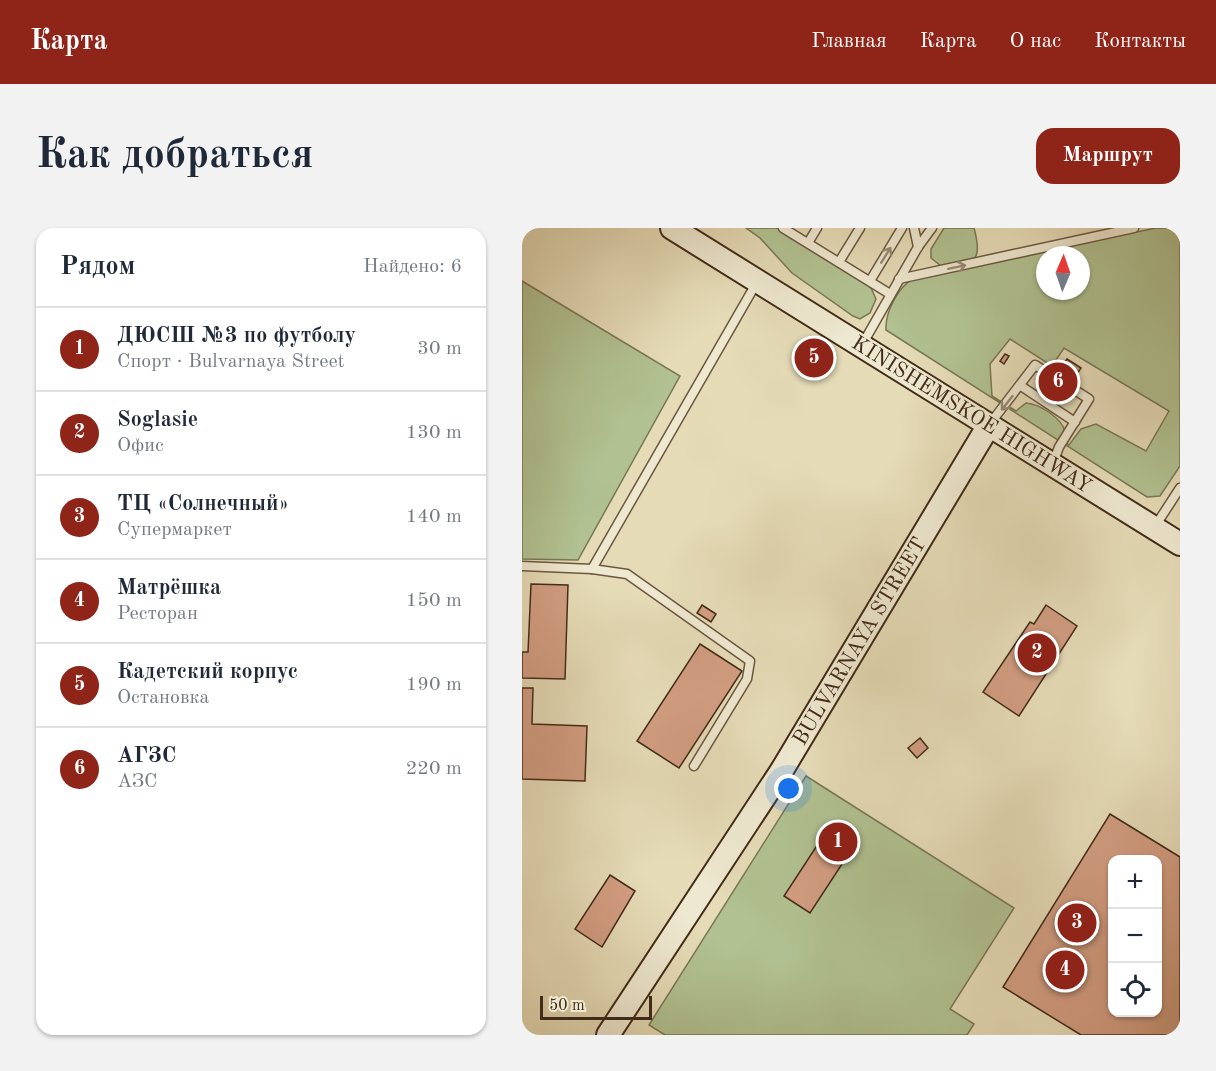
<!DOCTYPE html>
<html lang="ru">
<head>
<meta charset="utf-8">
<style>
	:root { --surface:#fff; --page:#f2f2f3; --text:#1f2937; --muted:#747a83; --line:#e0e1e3; --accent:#8f2418 }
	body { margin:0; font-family:"Old Standard TT",serif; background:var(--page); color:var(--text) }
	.controls { position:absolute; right:18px; bottom:18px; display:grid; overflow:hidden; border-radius:12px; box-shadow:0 2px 4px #0004 }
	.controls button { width:54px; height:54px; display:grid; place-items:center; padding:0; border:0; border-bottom:2px solid var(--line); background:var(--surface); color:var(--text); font:30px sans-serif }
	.compass { position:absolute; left:514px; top:18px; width:54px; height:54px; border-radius:50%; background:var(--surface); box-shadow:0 2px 4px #0004; rotate:2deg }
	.scale { position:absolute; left:18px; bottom:15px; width:112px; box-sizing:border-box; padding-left:6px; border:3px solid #422b17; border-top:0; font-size:16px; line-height:21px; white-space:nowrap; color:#422b17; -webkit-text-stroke:4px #eee8d0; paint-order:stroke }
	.you { position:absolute; left:267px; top:561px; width:21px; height:21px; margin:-15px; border:4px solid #fff; border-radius:50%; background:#1a73e8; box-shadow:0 0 0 9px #1a73e833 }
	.badge { display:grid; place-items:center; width:39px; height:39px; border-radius:50%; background:var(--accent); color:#fff; font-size:20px; font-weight:700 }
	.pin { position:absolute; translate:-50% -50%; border:3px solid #fff; box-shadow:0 2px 6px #0006 }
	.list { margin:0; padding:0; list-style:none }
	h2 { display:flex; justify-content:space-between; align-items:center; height:78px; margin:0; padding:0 24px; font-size:26px }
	h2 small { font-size:20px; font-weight:400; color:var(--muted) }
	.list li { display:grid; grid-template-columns:39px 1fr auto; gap:18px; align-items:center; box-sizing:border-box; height:84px; padding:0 24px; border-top:2px solid var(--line) }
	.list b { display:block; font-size:22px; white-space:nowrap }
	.list p { margin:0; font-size:20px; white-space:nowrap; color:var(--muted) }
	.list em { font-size:20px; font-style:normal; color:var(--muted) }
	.icon { flex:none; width:33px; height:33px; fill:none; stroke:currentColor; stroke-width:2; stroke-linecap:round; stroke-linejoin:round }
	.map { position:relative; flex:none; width:658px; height:807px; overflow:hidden; border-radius:18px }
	header { display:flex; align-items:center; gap:36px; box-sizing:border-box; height:84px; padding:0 30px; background:var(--accent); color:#fff }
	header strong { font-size:28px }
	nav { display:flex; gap:33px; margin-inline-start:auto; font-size:21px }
	.intro { display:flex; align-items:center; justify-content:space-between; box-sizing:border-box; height:144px; padding:0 36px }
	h1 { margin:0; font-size:42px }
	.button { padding:15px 27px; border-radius:18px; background:var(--accent); color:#fff; font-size:21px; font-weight:700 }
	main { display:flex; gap:36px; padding:0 36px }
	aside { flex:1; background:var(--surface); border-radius:18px; box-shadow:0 2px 4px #0004 }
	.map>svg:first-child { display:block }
</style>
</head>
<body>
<header>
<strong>Карта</strong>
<nav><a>Главная</a><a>Карта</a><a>О нас</a><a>Контакты</a></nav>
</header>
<div class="intro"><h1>Как добраться</h1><a class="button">Маршрут</a></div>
<main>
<aside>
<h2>Рядом<small>Найдено: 6</small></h2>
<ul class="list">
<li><span class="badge">1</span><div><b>ДЮСШ №3 по футболу</b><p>Спорт · Bulvarnaya Street</p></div><em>30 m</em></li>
<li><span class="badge">2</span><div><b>Soglasie</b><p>Офис</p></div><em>130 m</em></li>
<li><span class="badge">3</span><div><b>ТЦ «Солнечный»</b><p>Супермаркет</p></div><em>140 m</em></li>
<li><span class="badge">4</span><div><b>Матрёшка</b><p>Ресторан</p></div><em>150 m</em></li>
<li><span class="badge">5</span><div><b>Кадетский корпус</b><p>Остановка</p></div><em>190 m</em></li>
<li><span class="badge">6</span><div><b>АГЗС</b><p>АЗС</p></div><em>220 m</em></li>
</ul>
</aside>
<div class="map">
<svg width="658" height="807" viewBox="0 0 658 807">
	<rect width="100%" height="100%" fill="#e5dbb7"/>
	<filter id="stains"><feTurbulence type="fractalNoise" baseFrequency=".00333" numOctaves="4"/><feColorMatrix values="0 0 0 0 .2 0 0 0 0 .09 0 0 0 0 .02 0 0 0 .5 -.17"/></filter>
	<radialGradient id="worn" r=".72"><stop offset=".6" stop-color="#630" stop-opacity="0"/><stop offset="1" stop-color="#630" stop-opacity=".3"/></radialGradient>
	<g fill="#b1c191" stroke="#7a7654" stroke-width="1.5" fill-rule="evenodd">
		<path d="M224 0H255L348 58 354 71 348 85 338 91 331 88 270 45 238 10Z"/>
		<path d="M422 0H452C462 37 451 33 419 38L409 30V21Z"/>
		<path d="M634 0H658V238L638 268 625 269 364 102C363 84 376 59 392 50ZM523 27H559V63H523ZM488 111 530 138 542 120 647 183 624 223 574 196 559 201 547 217 539 211 543 204C541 191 518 176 504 175L494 183 470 168 468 136Z"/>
		<path d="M0 53 158 148 56 332 0 331Z"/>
		<path d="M284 548 492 680 428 781 452 796 445 807H143L127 797Z"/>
	</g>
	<g fill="#d29d82" stroke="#422b17" stroke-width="1.5" fill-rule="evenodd">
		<path d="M483 126 487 128 482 136 478 133Z"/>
		<path d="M545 131 559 140 553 149 539 139Z"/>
		<path d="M539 139 550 147 533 173 522 165Z"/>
		<path d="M9 356 46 357 43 451 0 450V424H6Z"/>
		<path d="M180 377 194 386 189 394 175 385Z"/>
		<path d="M524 377 555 398 497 488 461 464 508 394 512 396Z"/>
		<path d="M178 416 220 443 157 540 115 513Z"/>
		<path d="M0 460H11L10 496 65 498 63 553 0 551Z"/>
		<path d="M398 510 406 520 395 530 386 520Z"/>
		<path d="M588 586 658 629V807H559L481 759ZM590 632H636V784H590Z"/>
		<path d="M296 616 322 633 288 685 262 668Z"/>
		<path d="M88 647 113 663 80 719 53 701Z"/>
	</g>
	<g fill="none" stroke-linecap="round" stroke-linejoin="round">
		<g stroke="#6b573f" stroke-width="11">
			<g id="lane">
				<path d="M261 0 368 66"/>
				<path d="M392 0 396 19"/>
				<path d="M286 15 295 0"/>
				<path d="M317 34 338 0"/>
				<path d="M377 51 612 0"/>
				<path d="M348 53 380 0"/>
				<path d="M340 117 396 19 410 0"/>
				<path d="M499 158 553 194"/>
				<path d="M467 197 513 137 567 171 537 219 531 235"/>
				<path d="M632 300 658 260"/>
				<path d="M0 338 70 341 235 54"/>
				<path d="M70 341 105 346 228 433 225 451 172 538"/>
			</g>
		</g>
		<g stroke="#422b17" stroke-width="26">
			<g id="secondary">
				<path d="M150 0 658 316"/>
				<path d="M86 807 260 542 467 197"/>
			</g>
		</g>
		<use href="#lane" stroke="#eee8d0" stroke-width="8"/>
		<use href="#secondary" stroke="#eee8d0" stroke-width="22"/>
	</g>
	<defs><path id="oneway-shaft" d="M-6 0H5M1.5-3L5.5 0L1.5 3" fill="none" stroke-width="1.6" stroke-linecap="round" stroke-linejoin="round" transform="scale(1.5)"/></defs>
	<g stroke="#988a74">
		<use href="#oneway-shaft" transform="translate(364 27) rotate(-58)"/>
		<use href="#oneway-shaft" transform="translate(435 39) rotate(-12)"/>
		<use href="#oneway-shaft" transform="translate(485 175) rotate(128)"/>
	</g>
	<g text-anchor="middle" stroke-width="4.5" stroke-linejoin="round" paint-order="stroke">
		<g font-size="21" fill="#422b17" stroke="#eee8d0">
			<text transform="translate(450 186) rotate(32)" y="7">KINISHEMSKOE HIGHWAY</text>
			<text transform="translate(337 413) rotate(-59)" y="7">BULVARNAYA STREET</text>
		</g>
	</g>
	<rect width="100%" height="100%" filter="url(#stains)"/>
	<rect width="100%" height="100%" fill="url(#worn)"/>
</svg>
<div class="controls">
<button>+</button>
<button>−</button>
<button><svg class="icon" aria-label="locate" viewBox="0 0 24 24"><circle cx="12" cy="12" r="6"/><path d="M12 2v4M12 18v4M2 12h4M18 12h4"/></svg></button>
</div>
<svg class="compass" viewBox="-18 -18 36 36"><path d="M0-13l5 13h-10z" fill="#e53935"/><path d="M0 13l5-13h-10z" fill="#747a83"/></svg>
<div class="scale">50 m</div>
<div class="you"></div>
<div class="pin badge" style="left:316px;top:614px">1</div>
<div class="pin badge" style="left:515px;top:425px">2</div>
<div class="pin badge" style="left:555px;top:695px">3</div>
<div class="pin badge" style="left:543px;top:742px">4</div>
<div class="pin badge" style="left:292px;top:130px">5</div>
<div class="pin badge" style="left:536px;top:154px">6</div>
</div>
</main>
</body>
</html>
